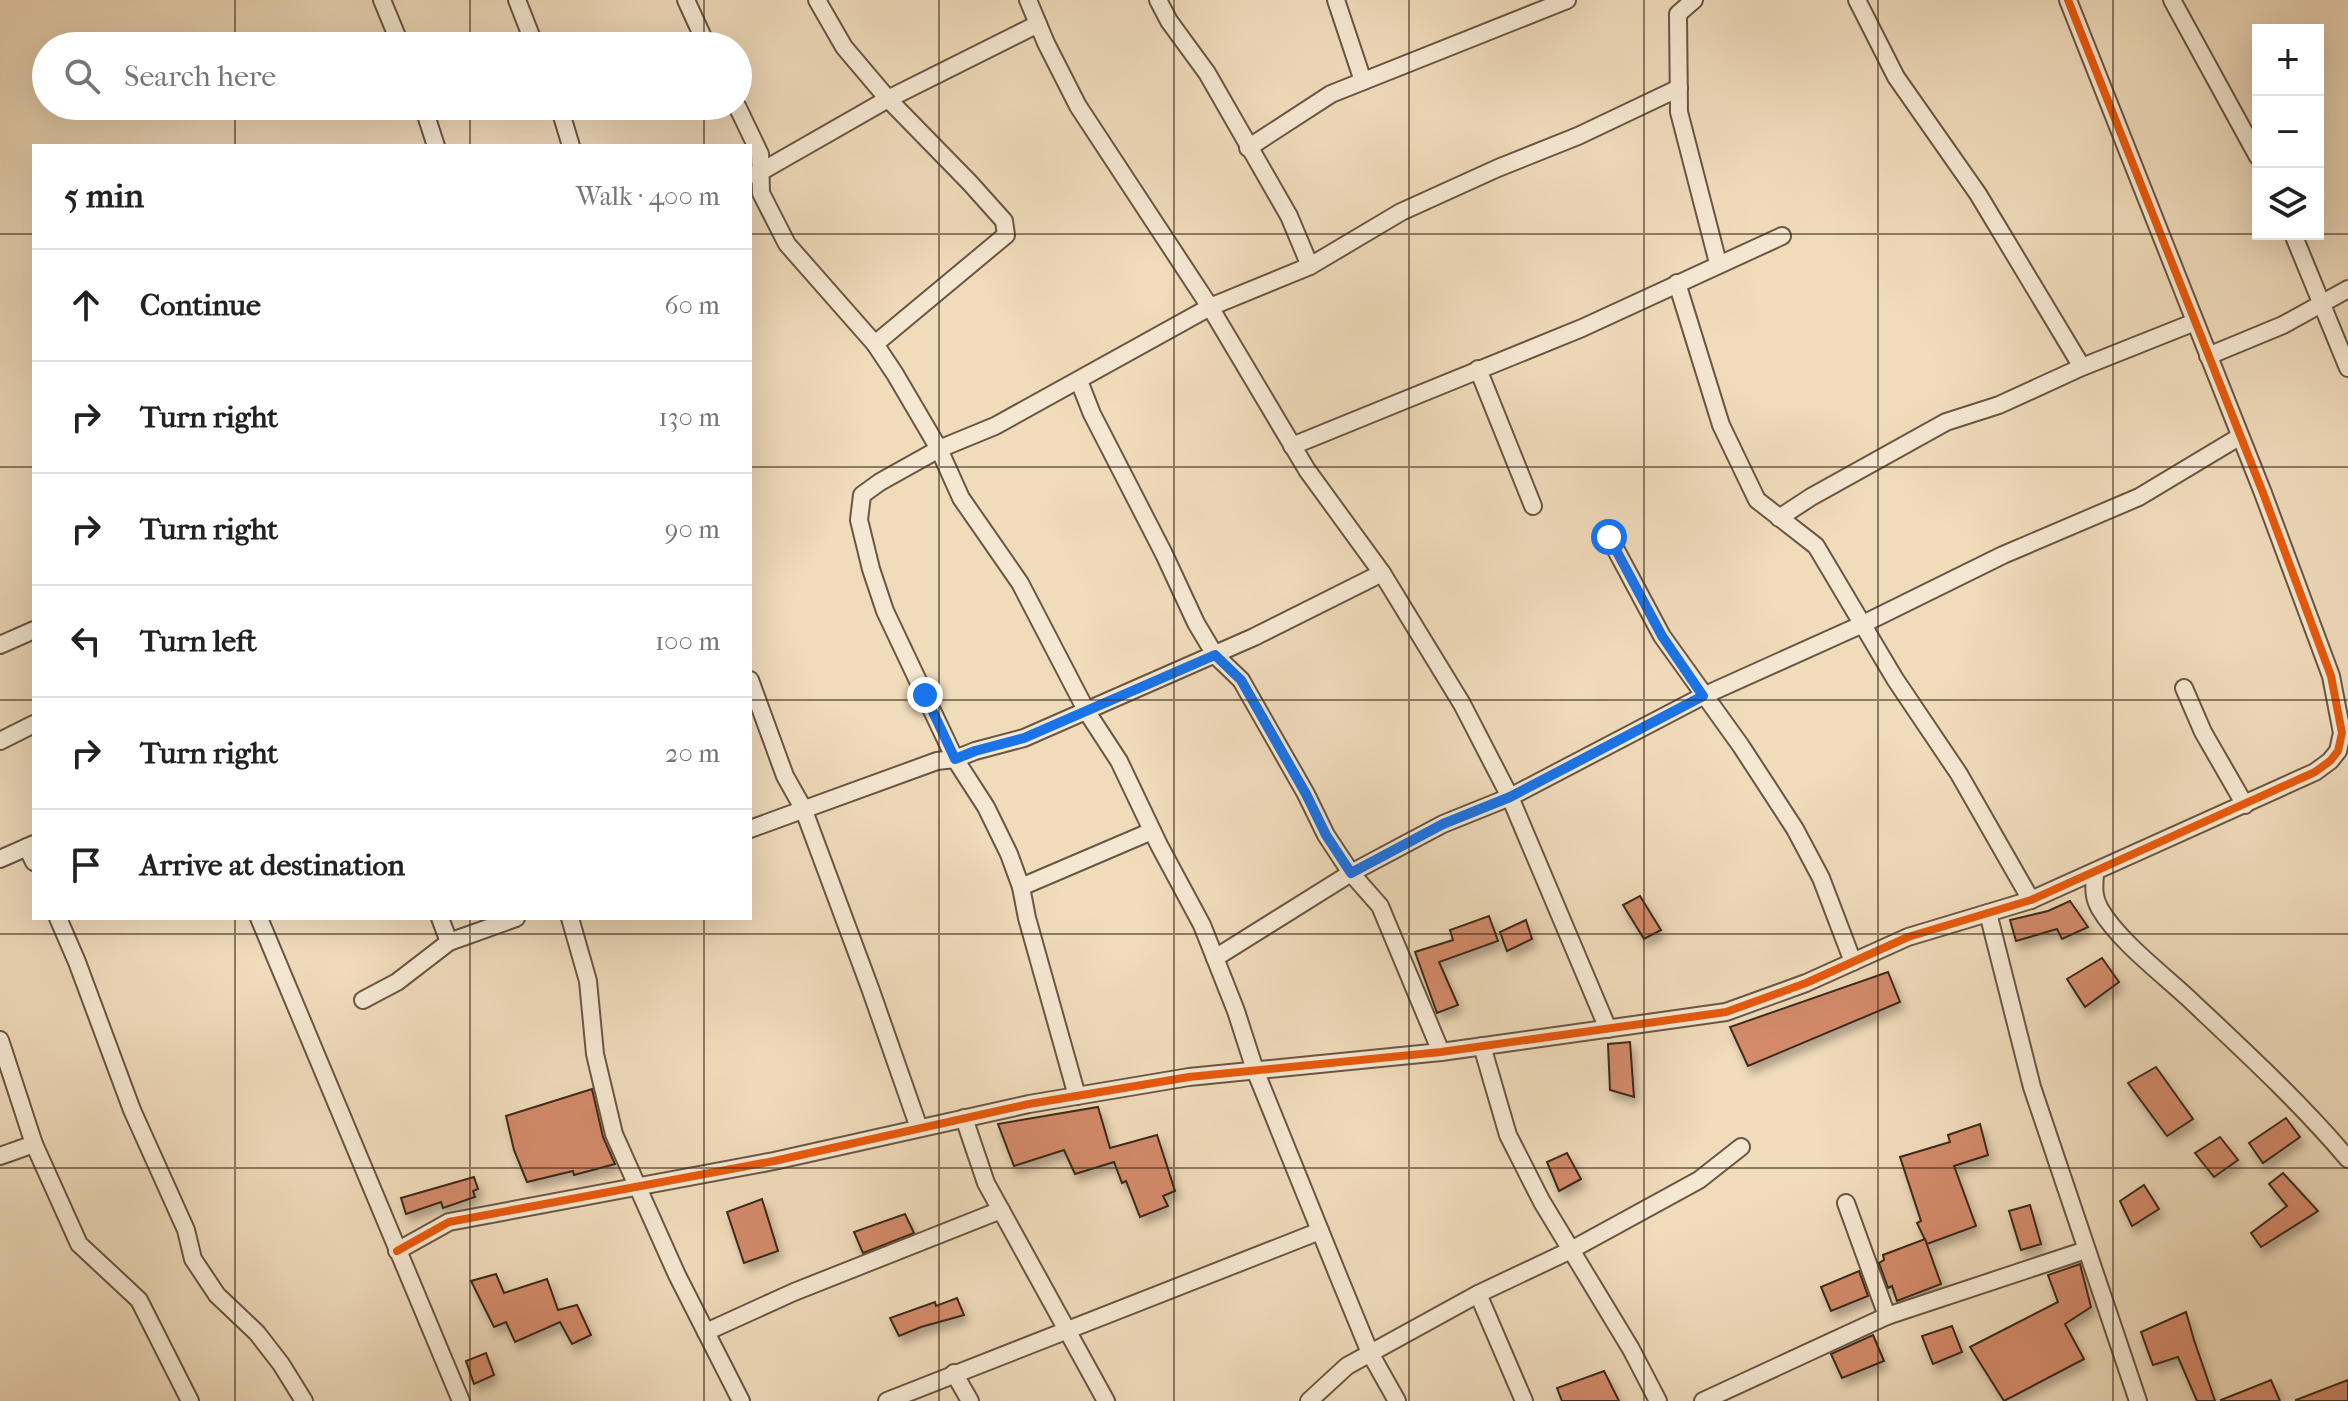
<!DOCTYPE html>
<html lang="en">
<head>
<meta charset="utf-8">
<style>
	:root { --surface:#fff; --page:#f6f6f6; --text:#222; --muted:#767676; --line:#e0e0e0 }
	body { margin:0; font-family:"IM FELL French Canon",serif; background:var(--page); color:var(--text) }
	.controls { position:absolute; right:24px; top:24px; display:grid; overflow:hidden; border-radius:0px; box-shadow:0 8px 32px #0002 }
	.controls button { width:72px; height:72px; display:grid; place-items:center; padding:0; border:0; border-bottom:2px solid var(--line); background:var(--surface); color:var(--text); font:40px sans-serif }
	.stop { position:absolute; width:24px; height:24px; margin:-18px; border:6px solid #1a73e8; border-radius:50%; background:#fff }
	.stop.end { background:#1a73e8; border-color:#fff; box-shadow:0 2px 8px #0008 }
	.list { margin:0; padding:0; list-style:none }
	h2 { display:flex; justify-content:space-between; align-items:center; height:104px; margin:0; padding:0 32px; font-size:34px }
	h2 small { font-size:26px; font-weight:400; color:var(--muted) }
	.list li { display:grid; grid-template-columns:52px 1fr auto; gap:24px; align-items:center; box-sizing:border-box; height:112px; padding:0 32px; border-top:2px solid var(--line) }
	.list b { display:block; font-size:30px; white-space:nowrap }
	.list em { font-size:26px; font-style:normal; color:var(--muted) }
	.icon { flex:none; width:44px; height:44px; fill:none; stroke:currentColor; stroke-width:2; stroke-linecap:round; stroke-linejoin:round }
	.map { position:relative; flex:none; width:2348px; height:1401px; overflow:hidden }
	.search { position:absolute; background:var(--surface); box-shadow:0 8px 32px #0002; left:32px; top:32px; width:720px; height:88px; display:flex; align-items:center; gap:20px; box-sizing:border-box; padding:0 28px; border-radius:44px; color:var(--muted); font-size:30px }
	.panel { position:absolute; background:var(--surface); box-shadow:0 8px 32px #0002; left:32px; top:144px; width:720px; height:776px; border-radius:0px }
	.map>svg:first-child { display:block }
</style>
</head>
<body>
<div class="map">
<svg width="2348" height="1401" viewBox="0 0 2348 1401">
	<defs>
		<filter id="shadow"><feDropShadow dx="4" dy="7" stdDeviation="4" flood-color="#0004"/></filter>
	</defs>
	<rect width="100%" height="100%" fill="#f0dbbb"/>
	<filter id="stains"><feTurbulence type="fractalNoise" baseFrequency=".0025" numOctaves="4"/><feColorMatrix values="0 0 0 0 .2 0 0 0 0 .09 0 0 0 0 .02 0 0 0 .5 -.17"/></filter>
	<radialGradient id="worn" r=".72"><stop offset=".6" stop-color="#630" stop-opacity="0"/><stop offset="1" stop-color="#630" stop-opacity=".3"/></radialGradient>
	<g fill="#d38a6b" stroke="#3d2a19" stroke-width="2" filter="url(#shadow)">
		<path d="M1640 896 1661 930 1644 939 1623 905Z"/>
		<path d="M2070 901 2088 927 2062 939 2057 929 2016 941 2010 920 2048 911Z"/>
		<path d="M1489 916 1498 941 1439 962 1458 1005 1437 1013 1415 952 1453 940 1450 930Z"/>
		<path d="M1526 920 1532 939 1507 951 1500 932Z"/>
		<path d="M2102 958 2119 982 2085 1007 2067 979Z"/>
		<path d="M1888 972 1900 1002 1748 1066 1730 1027Z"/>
		<path d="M1630 1042 1634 1097 1610 1090 1608 1044Z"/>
		<path d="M2156 1067 2193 1119 2167 1136 2128 1083Z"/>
		<path d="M592 1089 603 1137 615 1164 574 1175 573 1171 527 1182 514 1150 506 1116Z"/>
		<path d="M1098 1107 1110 1148 1157 1135 1175 1191 1163 1196 1168 1206 1140 1217 1126 1181 1122 1183 1114 1162 1075 1174 1064 1150 1014 1166 998 1124Z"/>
		<path d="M2286 1118 2300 1137 2263 1163 2249 1143Z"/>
		<path d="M1980 1124 1988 1155 1954 1166 1976 1226 1927 1244 1917 1223 1921 1221 1900 1157 1950 1142 1948 1135Z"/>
		<path d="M2220 1137 2238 1160 2214 1177 2195 1153Z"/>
		<path d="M1567 1153 1581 1179 1559 1191 1547 1162Z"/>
		<path d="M2283 1173 2318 1211 2261 1247 2251 1233 2287 1206 2269 1184Z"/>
		<path d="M474 1177 478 1189 473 1191 475 1197 443 1208 441 1202 406 1214 401 1198Z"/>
		<path d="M2144 1185 2159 1209 2132 1226 2120 1201Z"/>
		<path d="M762 1199 778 1251 744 1263 727 1212Z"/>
		<path d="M2030 1205 2041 1244 2021 1250 2009 1211Z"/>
		<path d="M905 1214 914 1233 863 1253 854 1232Z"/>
		<path d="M1925 1239 1941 1284 1897 1301 1892 1286 1888 1288 1879 1263 1884 1260 1883 1255Z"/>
		<path d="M2080 1264 2091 1307 2065 1324 2084 1359 2004 1401 1970 1347 2058 1302 2048 1275Z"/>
		<path d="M1859 1271 1868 1296 1831 1311 1821 1287Z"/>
		<path d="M496 1274 504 1293 547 1279 558 1310 577 1305 591 1335 572 1344 560 1322 515 1342 506 1322 494 1327 471 1281Z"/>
		<path d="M957 1298 964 1315 921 1327 899 1336 890 1318 935 1302 936 1306Z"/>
		<path d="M2186 1312 2194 1340 2215 1401H2197L2178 1357 2153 1365 2141 1332Z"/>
		<path d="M1952 1326 1962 1352 1933 1364 1922 1336Z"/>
		<path d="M1873 1335 1884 1361 1842 1378 1831 1354Z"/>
		<path d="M486 1353 494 1375 474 1384 466 1361Z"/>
		<path d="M1604 1371 1619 1401H1562L1557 1388Z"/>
		<path d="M2271 1380 2280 1401H2221V1400Z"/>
		<path d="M2348 1380V1401H2296V1400Z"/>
	</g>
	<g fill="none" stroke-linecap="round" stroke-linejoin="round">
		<g stroke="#6a5642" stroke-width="20">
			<g id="street">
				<path d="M382 0 401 46"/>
				<path d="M517 0 535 46"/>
				<path d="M686 0 707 46"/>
				<path d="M817 0 844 47 888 99 970 183 1004 221 1006 235 875 344"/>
				<path d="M1028 0 1046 43 1078 106 1210 307 1307 470 1382 573 1462 704 1510 797 1608 1029"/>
				<path d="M1158 0 1169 21 1207 73 1289 216 1310 266"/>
				<path d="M1336 0 1363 81"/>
				<path d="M1694 0 1678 14 1679 112 1718 263"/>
				<path d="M1857 0 1896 77 1978 194 2082 367"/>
				<path d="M2172 0 2258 157"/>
				<path d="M423 106 436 146"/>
				<path d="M559 106 571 146"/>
				<path d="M737 106 760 154 761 193 787 244 875 344 895 374 939 449 961 498 1020 583 1087 712 1119 761 1159 845 1202 925 1236 1011 1255 1070 1340 1280 1370 1353 1397 1401"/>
				<path d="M1248 148 1331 94 1567 0"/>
				<path d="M755 175 888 99 1038 24"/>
				<path d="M2293 234 2348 368"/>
				<path d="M1677 283 1721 425 1757 500 1816 546 1895 679 1959 774 2031 900"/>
				<path d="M2208 356 2283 325 2348 289"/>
				<path d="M1478 369 1533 506"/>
				<path d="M1079 381 1092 414 1164 554 1196 623 1215 655 1241 680 1306 794 1326 835 1351 873 1380 906 1441 1052"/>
				<path d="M1292 446 1582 328 1782 236"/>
				<path d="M1779 518 1811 497 1946 422 1999 405 2082 367 2195 322"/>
				<path d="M1609 537 1662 636 1741 746 1795 829 1821 878 1853 962"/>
				<path d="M0 645 34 630"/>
				<path d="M750 680 785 776 803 808 870 988 919 1128"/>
				<path d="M2184 688 2203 732 2245 805"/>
				<path d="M0 741 34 724"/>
				<path d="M750 829 937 761 955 759 975 751 1024 738 1254 637 1382 573"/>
				<path d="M27 847 34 862"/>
				<path d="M0 859 34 844"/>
				<path d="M2095 874C2094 888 2093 897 2100 909 2119 941 2160 972 2187 997 2242 1049 2299 1101 2348 1159"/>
				<path d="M1021 887 1152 831"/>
				<path d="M1988 913 2032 1087 2138 1401"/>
				<path d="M58 918 77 962 132 1110 186 1230 193 1259 217 1295 257 1333 281 1364 304 1401"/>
				<path d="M259 918 461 1401"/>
				<path d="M440 918 449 942"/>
				<path d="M570 918 588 981 595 1054 614 1134 677 1275 741 1401"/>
				<path d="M1215 958 1351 873 1443 824 1510 797 1703 696 1863 624 2003 555 2139 497 2239 437"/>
				<path d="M363 1000 397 982 449 942 516 918"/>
				<path d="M0 1040 34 1144 79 1244 139 1300 190 1401"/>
				<path d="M1482 1046 1508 1135 1542 1202 1631 1349 1658 1401"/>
				<path d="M1077 1096 1027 918 1021 887 1009 854 986 807 955 759 885 611 871 569 859 520 862 495 880 482 939 449 995 426 1210 307 1310 266 1401 212 1498 168 1578 136 1679 88"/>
				<path d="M964 1118 986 1183 1106 1401"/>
				<path d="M0 1156 34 1144"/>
				<path d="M1846 1203 1887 1316"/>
				<path d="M397 1251 449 1222 774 1161 1029 1104 1189 1077 1441 1052 1726 1012 1806 983 1908 937 2031 900 2315 772 2330 761 2338 751 2342 733 2331 676 2263 493 2068 0"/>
				<path d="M1478 1294 1524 1401"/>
				<path d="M706 1332 794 1292 1001 1210"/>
				<path d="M954 1373 970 1401"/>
				<path d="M887 1401 1320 1231"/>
				<path d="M1309 1401 1347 1366 1478 1294 1571 1250 1699 1180 1741 1147"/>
				<path d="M1703 1401 1887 1316 2086 1250"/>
			</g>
		</g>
		<use href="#street" stroke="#f5e8d3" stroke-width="16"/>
		<g stroke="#f5e8d3" stroke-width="13">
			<path id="cycleway" d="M397 1251 449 1222 774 1161 1029 1104 1189 1077 1441 1052 1726 1012 1806 983 1908 937 2031 900 2315 772 2330 761 2338 751 2342 733 2331 676 2263 493 2068 0"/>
		</g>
		<use href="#cycleway" stroke="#e8590c" stroke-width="8"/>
	</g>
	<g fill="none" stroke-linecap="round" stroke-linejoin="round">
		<path stroke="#1a73e8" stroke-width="10" d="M925 695 955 759 975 751 1024 738 1215 655 1241 680 1306 794 1326 835 1351 873 1443 824 1510 797 1703 696 1662 636 1609 537"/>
	</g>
	<path fill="none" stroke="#3d2a19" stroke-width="2" stroke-opacity="0.55" d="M235 0V46M470 0V46M704 0V46M939 0V1401M1174 0V1401M1409 0V1401M1644 0V1401M1878 0V1401M2113 0V1401M235 106V146M470 106V146M704 106V146M0 234H34M750 234H2258M2318 234H2348M0 467H34M750 467H2348M0 700H34M750 700H2348M235 918V1401M470 918V1401M704 918V1401M0 934H2348M0 1168H2348"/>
	<rect width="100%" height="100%" filter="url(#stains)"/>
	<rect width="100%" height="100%" fill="url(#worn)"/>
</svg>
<div class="controls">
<button>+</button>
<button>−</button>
<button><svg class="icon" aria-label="layers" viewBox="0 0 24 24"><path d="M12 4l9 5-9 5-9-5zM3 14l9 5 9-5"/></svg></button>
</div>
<div class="stop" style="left:1609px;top:537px"></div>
<div class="stop end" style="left:925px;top:695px"></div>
<div class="search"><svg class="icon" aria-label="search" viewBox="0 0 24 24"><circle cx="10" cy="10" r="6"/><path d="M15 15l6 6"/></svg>Search here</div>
<section class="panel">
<h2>5 min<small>Walk · 400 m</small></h2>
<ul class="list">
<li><svg class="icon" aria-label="ahead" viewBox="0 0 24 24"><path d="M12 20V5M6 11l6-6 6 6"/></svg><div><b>Continue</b></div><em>60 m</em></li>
<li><svg class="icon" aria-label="right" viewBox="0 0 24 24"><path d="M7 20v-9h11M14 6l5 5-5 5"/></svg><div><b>Turn right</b></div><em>130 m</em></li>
<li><svg class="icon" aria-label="right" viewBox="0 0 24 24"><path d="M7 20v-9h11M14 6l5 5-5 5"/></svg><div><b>Turn right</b></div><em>90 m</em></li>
<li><svg class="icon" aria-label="left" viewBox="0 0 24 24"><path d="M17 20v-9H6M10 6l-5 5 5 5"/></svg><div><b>Turn left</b></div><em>100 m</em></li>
<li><svg class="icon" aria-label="right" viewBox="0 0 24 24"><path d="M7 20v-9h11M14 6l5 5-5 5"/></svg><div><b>Turn right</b></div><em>20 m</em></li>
<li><svg class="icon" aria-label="arrive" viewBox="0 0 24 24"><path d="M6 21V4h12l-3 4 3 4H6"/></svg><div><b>Arrive at destination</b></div></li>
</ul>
</section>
</div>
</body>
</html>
